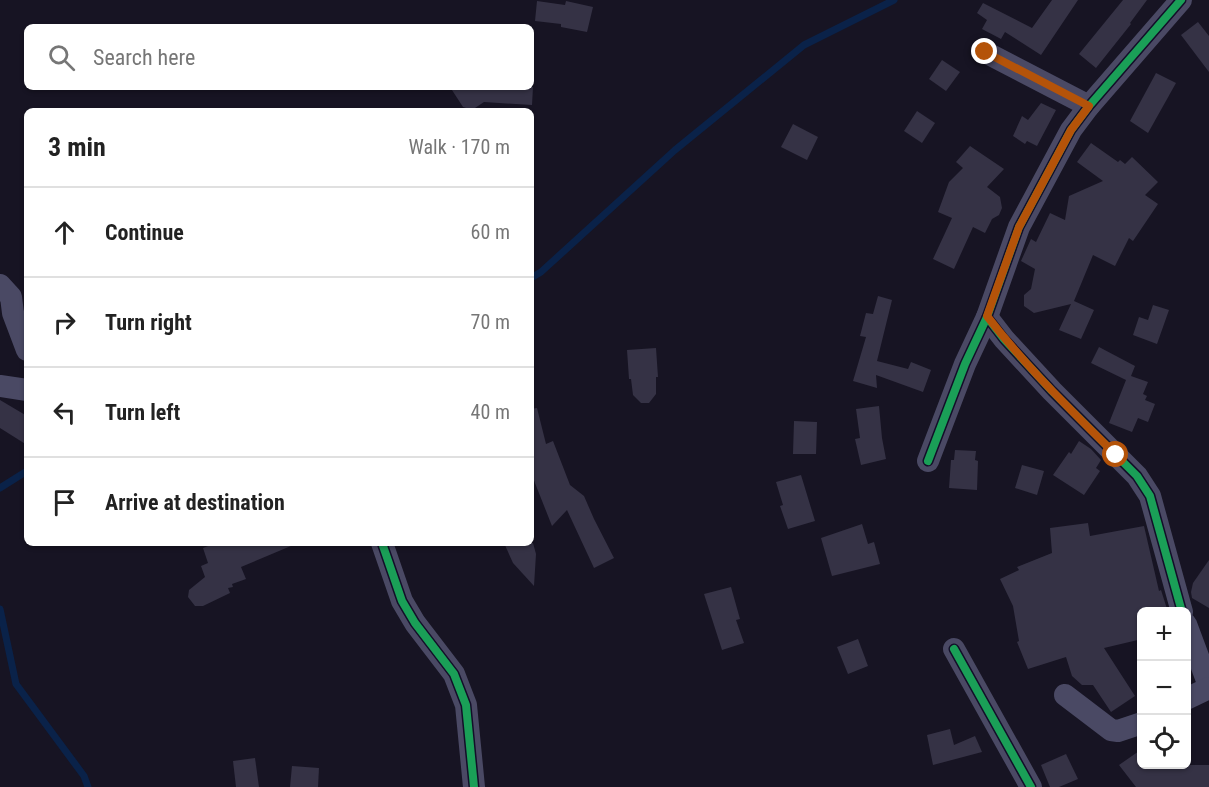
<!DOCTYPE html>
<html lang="en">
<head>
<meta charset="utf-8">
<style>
	:root { --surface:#fff; --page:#f2f2f2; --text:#222; --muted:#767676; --line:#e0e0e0 }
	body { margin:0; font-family:"Roboto Condensed",sans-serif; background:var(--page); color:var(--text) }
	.controls { position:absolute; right:18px; bottom:18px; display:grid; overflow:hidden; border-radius:9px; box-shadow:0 2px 4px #0004 }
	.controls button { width:54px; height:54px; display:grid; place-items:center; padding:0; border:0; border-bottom:2px solid var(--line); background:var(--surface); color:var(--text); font:30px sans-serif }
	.stop { position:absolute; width:18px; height:18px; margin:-14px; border:4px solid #b45309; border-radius:50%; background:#fff }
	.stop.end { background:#b45309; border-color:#fff; box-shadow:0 2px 6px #0008 }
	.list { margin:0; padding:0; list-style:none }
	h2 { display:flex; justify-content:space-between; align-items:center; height:78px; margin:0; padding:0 24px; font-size:26px }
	h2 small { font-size:20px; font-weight:400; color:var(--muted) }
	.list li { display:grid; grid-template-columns:39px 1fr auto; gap:18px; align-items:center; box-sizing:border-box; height:90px; padding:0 24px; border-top:2px solid var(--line) }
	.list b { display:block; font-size:22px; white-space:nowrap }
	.list em { font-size:20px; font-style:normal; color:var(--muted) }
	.icon { flex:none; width:33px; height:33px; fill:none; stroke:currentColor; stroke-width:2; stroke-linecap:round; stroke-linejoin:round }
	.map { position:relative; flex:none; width:1209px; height:787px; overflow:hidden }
	.search { position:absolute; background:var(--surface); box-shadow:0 2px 4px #0004; left:24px; top:24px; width:510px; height:66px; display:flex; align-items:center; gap:15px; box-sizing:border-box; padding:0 21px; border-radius:9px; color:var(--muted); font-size:22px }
	.panel { position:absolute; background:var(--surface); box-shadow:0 2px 4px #0004; left:24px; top:108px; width:510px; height:438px; border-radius:9px }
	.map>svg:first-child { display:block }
</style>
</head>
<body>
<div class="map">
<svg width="1209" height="787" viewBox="0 0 1209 787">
	<rect width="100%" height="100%" fill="#171423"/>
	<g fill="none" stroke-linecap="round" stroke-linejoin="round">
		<g stroke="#0a2249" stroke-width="7">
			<path d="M531 278 541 272 675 150 804 45 894 0"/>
			<path d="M0 488 27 471"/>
			<path d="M0 609 16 684 84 776 88 787"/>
		</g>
	</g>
	<g fill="#353245">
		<path d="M1052 0H1078L1041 55 1005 32 1001 39 982 29 987 20 977 13 983 3 1032 28Z"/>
		<path d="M1123 0H1147L1130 23 1131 24 1096 68 1079 54Z"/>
		<path d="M537 1 565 5 566 1 593 7 587 32 561 27V24L535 21Z"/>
		<path d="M1198 22 1209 36V72L1181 35Z"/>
		<path d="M942 60 960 72 946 91 929 79Z"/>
		<path d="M1156 73 1176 83 1148 133 1130 121Z"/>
		<path d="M450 87H533L532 105 484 102 472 110 463 107Z"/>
		<path d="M1041 103 1056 110 1037 146 1027 141 1025 144 1013 136 1022 116 1028 120Z"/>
		<path d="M917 111 935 123 922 143 904 131Z"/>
		<path d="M793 124 818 137 807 160 781 147Z"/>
		<path d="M1091 143 1118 162 1120 160 1125 164 1132 157 1158 182 1145 195 1158 204 1133 241 1129 238 1115 266 1093 255 1074 301 1094 310 1081 339 1059 330 1071 304 1034 313 1024 306V295L1031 289 1035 269 1021 261 1031 239 1036 242 1050 213 1065 220 1069 196 1103 181 1077 162Z"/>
		<path d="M970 146 1004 169 987 187 1000 197 1002 208 999 215 992 219 985 233 973 227 954 269 933 259 952 218 938 212 949 182 963 168 956 162Z"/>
		<path d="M878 296 892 300 877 361 908 369 911 362 931 370 923 392 876 375 877 388 853 381 866 337 860 336 866 313 873 314Z"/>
		<path d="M1153 305 1169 310 1157 344 1133 335 1139 317 1148 320Z"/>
		<path d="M1099 347 1135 366 1131 376 1148 382 1143 394 1147 396 1145 400 1155 404 1148 422 1138 418 1132 432 1109 423 1126 380 1091 363Z"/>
		<path d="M656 348 658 377H656V394L649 403H641L633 395 631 379H629L627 350Z"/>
		<path d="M0 400 27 416V445L0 428Z"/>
		<path d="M879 406 882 438 886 459 861 465 855 439 860 438 856 409Z"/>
		<path d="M537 408 546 444 553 441 570 485 584 496 594 519 614 558 594 568 567 510 552 526 531 473V409Z"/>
		<path d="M794 421 817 422 816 454H793Z"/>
		<path d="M1079 441 1091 449 1101 460 1096 468 1100 471 1084 495 1053 475 1069 452 1071 454Z"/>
		<path d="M955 450 976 451 975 460 978 461 977 490 949 488 951 460H954Z"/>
		<path d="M1022 465 1044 471 1037 495 1015 488Z"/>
		<path d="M801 475 815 521 788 529 780 506 783 505 776 482Z"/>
		<path d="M1088 523 1090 536 1144 526 1159 591 1161 590 1168 612H1142V639L1104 648 1135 696 1111 712 1093 685H1082L1072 676 1066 657 1028 669 1017 642 1019 641 1013 606 1000 579 1019 570 1017 567 1052 553 1050 528Z"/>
		<path d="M862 524 868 544 874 542 880 564 832 576 821 538Z"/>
		<path d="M216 543H298L241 567 246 579 232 584 233 587 228 588 230 593 203 606H195L188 597 189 590 205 577 201 566 208 563 203 548Z"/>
		<path d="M504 543H533L536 554 534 586 513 563Z"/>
		<path d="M1209 560V608L1192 598 1191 592 1193 583Z"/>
		<path d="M731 587 740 619 736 620 744 643 722 650 704 594Z"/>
		<path d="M858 639 868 666 848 674 837 647Z"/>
		<path d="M950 729 954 745 975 736 982 752 933 765 927 735Z"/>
		<path d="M1142 749V765H1209V787H1136L1119 765Z"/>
		<path d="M1066 754 1078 779 1059 787H1050L1041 765Z"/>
		<path d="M255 758 259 787H236L233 761Z"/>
		<path d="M292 766 319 768 318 787H290Z"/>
	</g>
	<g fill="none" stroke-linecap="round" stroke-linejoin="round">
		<g stroke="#4a4964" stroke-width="22">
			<path d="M985 52 1089 106"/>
			<path d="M0 285 11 297 13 313 27 350"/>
			<path d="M987 317 1004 339 1052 391 1137 476 1150 496 1182 612"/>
			<path d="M0 386 27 390"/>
			<path d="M928 461 965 364 987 317 1019 227 1071 130 1089 106 1181 0"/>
			<path d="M382 543 402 601 415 623 454 674 466 705 474 787"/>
			<path d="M1186 624 1209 686"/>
			<path d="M954 649 1031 787"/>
			<path d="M1065 695 1111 730 1118 731 1142 723"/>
			<path d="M1186 699 1209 688"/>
		</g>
		<g stroke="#130e29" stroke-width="11">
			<g id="cycleway">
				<path d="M987 317 1004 339 1052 391 1137 476 1150 496 1182 612"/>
				<path d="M928 461 965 364 987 317 1019 227 1071 130 1089 106 1181 0"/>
				<path d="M382 543 402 601 415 623 454 674 466 705 474 787"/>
				<path d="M954 649 1031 787"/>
			</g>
		</g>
		<use href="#cycleway" stroke="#1a9f57" stroke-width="8"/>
	</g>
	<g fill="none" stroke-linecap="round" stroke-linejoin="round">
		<path stroke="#b45309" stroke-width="8" d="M985 52 1089 106 1071 130 1019 227 987 316C1026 367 1071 410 1116 455"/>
	</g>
</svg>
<div class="controls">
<button>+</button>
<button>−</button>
<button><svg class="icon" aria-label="locate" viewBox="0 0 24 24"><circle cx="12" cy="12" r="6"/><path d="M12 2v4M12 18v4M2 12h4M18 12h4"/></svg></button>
</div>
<div class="stop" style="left:1116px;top:455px"></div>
<div class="stop end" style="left:985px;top:52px"></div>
<div class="search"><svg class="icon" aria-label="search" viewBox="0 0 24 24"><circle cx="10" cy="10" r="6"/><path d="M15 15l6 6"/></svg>Search here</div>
<section class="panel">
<h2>3 min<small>Walk · 170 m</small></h2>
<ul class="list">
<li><svg class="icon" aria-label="ahead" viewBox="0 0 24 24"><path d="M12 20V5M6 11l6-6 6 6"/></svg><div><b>Continue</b></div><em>60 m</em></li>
<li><svg class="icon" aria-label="right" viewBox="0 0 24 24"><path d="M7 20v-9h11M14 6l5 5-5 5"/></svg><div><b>Turn right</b></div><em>70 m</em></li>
<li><svg class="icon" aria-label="left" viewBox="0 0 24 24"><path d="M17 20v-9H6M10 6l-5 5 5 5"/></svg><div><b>Turn left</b></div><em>40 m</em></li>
<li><svg class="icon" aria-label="arrive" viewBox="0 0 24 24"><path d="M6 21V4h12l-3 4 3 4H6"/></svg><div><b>Arrive at destination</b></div></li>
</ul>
</section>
</div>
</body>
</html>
